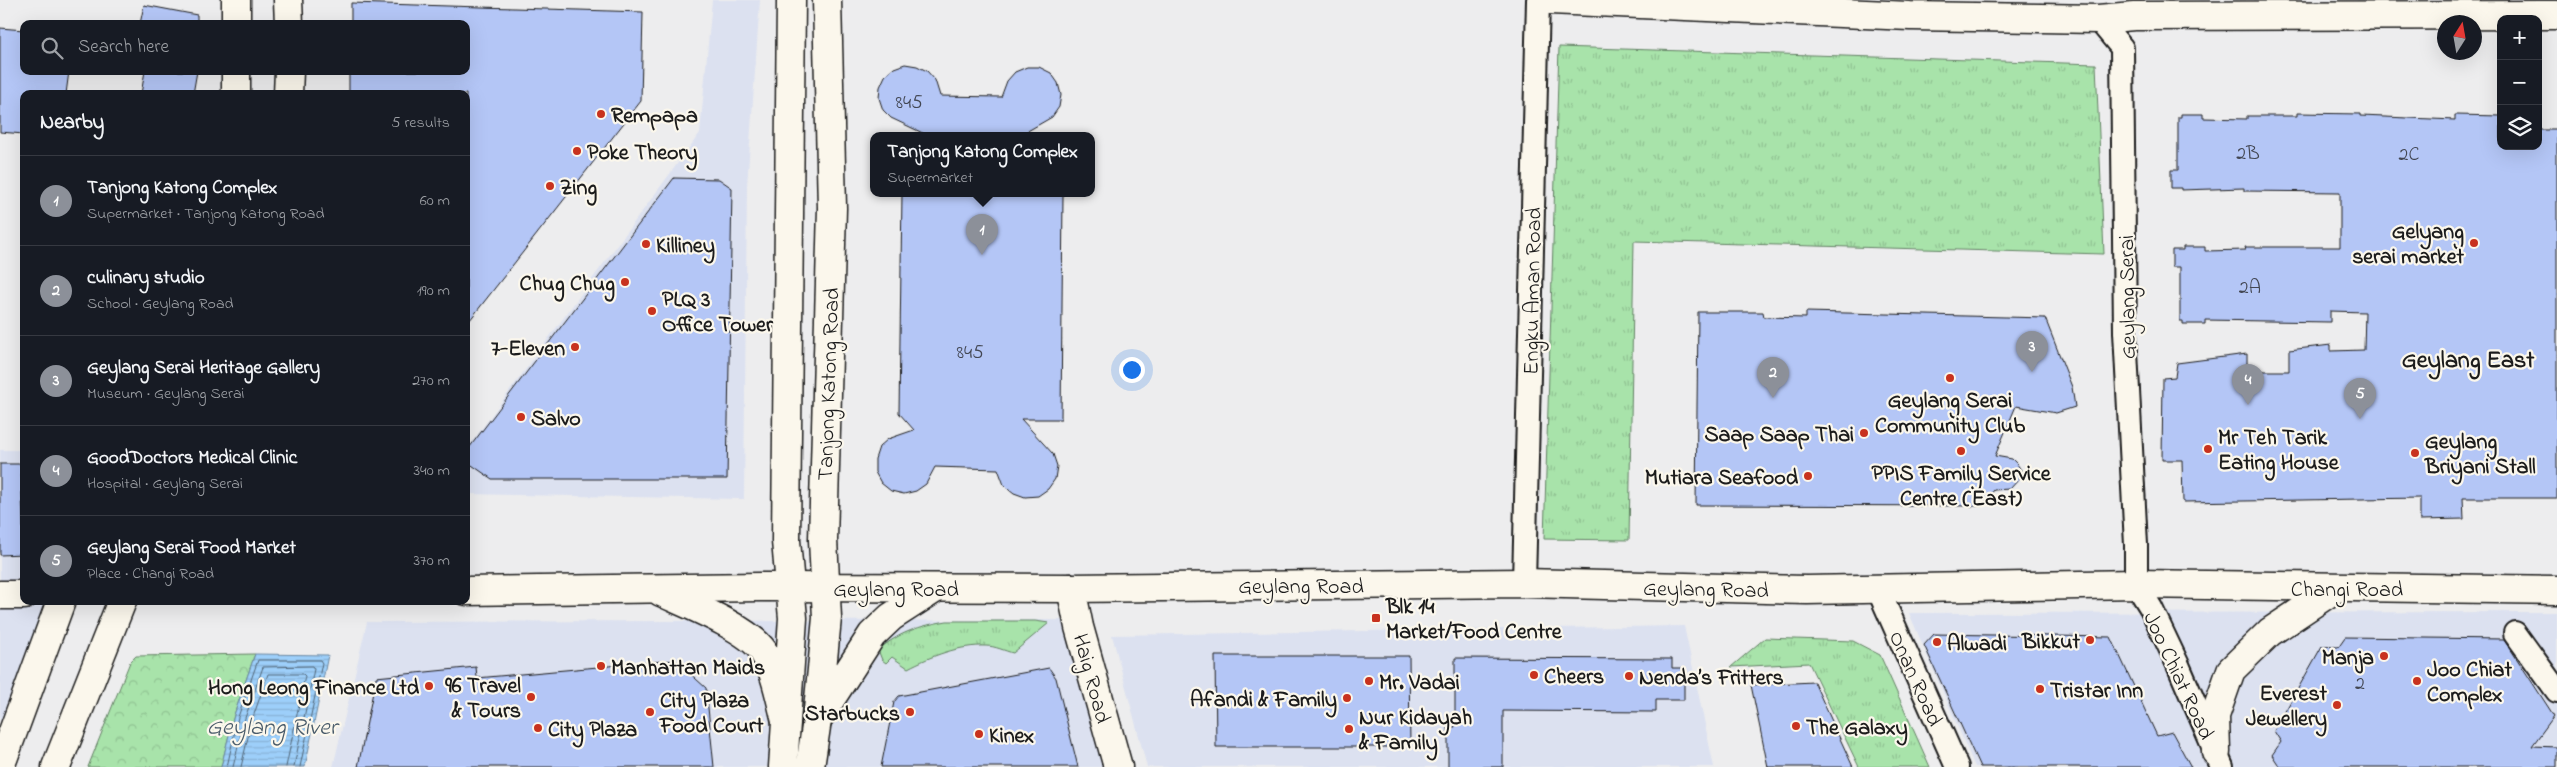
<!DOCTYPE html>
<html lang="en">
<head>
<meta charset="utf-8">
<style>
	:root { --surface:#171b24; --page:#20242c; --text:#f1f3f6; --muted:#9ea1a6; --line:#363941; --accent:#8c9099 }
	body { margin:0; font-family:"Indie Flower",sans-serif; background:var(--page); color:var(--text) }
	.controls { position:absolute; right:15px; top:15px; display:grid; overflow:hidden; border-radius:10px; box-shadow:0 5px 20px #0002 }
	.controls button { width:45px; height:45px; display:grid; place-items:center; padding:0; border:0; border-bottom:1px solid var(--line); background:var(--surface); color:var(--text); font:25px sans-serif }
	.compass { position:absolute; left:2437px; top:15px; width:45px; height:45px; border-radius:50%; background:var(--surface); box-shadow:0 5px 20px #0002; rotate:11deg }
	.you { position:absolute; left:1131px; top:369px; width:18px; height:18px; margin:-12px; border:4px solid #fff; border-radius:50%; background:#1a73e8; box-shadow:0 0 0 8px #1a73e833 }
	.badge { display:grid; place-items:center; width:32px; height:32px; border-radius:50%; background:var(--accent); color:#fff; font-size:16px; font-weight:700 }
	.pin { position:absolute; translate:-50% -41px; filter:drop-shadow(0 1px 2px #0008) }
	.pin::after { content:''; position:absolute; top:26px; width:18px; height:15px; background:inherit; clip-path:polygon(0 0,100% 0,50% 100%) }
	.popup { position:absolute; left:870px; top:132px; width:225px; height:65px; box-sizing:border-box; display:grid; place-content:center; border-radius:10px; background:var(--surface); filter:drop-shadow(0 1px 4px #0005); font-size:16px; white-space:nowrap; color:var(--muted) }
	.popup b { font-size:19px; color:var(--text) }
	.popup::after { content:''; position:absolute; left:50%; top:100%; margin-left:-10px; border:10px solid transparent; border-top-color:var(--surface) }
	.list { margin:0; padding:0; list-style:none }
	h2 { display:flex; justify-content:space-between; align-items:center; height:65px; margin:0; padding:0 20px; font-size:21px }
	h2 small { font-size:16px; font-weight:400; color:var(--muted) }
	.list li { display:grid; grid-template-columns:32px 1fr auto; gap:15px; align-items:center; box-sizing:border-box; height:90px; padding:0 20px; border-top:1px solid var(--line) }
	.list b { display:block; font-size:19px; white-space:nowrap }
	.list p { margin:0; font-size:16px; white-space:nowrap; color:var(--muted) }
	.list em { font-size:16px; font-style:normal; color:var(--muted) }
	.icon { flex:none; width:28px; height:28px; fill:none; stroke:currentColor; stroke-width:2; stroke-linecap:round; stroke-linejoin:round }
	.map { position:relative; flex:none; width:2557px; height:767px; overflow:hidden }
	.search { position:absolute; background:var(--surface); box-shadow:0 5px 20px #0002; left:20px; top:20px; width:450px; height:55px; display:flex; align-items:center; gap:12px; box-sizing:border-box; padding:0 18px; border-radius:10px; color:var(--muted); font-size:19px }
	.panel { position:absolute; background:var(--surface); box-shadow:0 5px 20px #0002; left:20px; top:90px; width:450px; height:515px; border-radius:10px }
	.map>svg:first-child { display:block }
</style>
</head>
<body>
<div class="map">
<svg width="2557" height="767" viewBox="0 0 2557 767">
	<defs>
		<pattern id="grass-tufts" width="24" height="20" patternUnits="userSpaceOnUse" patternTransform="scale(1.25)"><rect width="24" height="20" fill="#a8e3aa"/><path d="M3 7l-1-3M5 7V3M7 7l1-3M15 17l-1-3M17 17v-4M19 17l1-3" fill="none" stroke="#90c292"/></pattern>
		<pattern id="park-crowns" width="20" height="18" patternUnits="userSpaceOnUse" patternTransform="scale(1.25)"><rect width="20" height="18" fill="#a8e3aa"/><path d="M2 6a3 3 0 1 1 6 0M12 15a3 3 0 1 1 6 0" fill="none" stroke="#90c292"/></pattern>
		<pattern id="water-rules" width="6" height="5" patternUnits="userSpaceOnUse" patternTransform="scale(1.25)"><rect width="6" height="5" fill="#9dcffa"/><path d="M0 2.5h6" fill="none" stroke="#87b1d6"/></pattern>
	</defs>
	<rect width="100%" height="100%" fill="#ededee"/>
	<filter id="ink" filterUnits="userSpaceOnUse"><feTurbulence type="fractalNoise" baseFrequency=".02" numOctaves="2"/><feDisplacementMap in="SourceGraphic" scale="10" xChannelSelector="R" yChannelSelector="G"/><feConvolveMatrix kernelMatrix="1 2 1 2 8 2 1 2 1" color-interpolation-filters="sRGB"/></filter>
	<g filter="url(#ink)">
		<g fill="#dce1f0">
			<path d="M712 0H760L747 186 744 499 466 494V450L700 133Z"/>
			<path d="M0 450H24V601H51L0 734Z"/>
			<path d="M2557 612V767H1975L1909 613Z"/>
			<path d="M1075 620 1110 767H333L367 622Z"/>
			<path d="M1684 626 1714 767H1147L1112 635Z"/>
		</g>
		<g fill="url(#grass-tufts)" stroke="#628063">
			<path d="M1559 47 2096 64 2104 254 1634 241 1629 540 1544 539Z"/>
			<path d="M947 621H1035L1049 623 1013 653C1005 651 995 646 986 646 960 645 931 656 908 668L892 657 886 663 882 660 878 650C900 632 919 626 947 621Z"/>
			<path d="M1765 638 1853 641 1880 655 1930 767H1859L1809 663 1731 667Z"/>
		</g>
		<path fill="url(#park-crowns)" stroke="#628063" d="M255 654 234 715 221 767H88L130 662 136 656Z"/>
		<path fill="url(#water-rules)" stroke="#6987a1" d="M255 654 328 655 305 767H221L234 715Z"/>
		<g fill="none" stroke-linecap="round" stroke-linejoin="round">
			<g stroke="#506475" stroke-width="1">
				<path d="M227 767 238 717 258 660H320L322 663 300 767"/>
				<path d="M233 767 245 718 263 667 312 666 314 669 294 767"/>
				<path d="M241 767 252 720 268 674H303L305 676 286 767"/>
			</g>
		</g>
		<g fill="#b4c6f6" stroke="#1c1c1c">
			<path d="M351 3 643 12 641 101 466 325V94H349V71H466V24H351Z"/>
			<path d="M144 5 197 15V24H140Z"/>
			<path d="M0 28 24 30V71H69L66 94H24V134L0 132Z"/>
			<path d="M905 64 917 66 927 71 935 80 940 96 1001 97 1007 81 1015 72 1027 67H1039L1051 73 1058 83 1061 95 1059 107 1052 117 1019 136H929L891 118 883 110 879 98 880 87 885 76 894 68Z"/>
			<path d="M145 71H197L193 94H141Z"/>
			<path d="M2297 113 2361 114V116L2455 120V115L2501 116V146H2538V130H2557V498H2463L2464 519 2420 520V498L2183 502 2182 460H2162L2163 378 2175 377 2177 363 2247 354V371H2289V350L2331 345V351L2364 350 2365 312 2330 311V322L2205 320V324H2183V321H2180V267H2172V250H2183V247H2205V251L2246 250 2245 247H2340V192L2244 191V188L2181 190V188H2171V170H2178V117H2181V114H2203V118L2247 119V116H2297Z"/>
			<path d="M674 178 719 179 732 188 727 479H492L466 461V452Z"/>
			<path d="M902 194H1063L1061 419H1021L1053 454 1057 466 1055 479 1048 489 1038 496 1025 497 1014 493 1004 485 998 469 935 467 926 484 916 491 904 494 891 491 881 483 875 472V459L879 447 888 439 914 430 899 413Z"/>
			<path d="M1698 312H1763L1764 317 1806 318V312L2045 318 2072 387 2075 407 2056 413 2016 406 1995 456 2012 459 2017 464 2021 470 2020 478 2010 489 1994 490 1982 506 1696 505Z"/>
			<path d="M0 464H21L24 554 0 555Z"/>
			<path d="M1934 634 2111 637 2157 736 2172 732 2191 767H1980L1924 645Z"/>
			<path d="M2345 637 2504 639 2554 716 2532 746 2557 747V767H2280L2272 755 2281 742 2274 731 2322 646 2338 647Z"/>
			<path d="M1215 656H1409L1410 747H1216Z"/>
			<path d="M1455 658 1672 659V668H1684V700H1656V712L1503 711V767H1448V727H1455Z"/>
			<path d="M675 660 706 688 714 767H358L376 677 476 667 477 678Z"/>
			<path d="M1049 668 1056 678 1078 767H881L894 702 899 696Z"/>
			<path d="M1814 682 1853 767H1768L1751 685Z"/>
		</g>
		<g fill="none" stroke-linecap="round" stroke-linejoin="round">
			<g stroke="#1c1c1c" stroke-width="26">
				<g id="street">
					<path d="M2098 19 2122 48 2125 332 2136 545V584L2151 608 2178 665 2222 767"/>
					<path d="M1524 583 1538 0"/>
					<path d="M1878 589 1957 767"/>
					<path d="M2515 633 2557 691"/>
				</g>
			</g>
			<g stroke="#1c1c1c" stroke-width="31">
				<g id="secondary">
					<path d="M1071 588 1079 627 1118 767"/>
					<path d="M783 767 793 618 786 541 791 0"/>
					<path d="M810 767 817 720 827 618 823 540 832 208 827 0"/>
				</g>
			</g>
			<g stroke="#1c1c1c" stroke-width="31">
				<g id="primary">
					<path d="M236 0V24"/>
					<path d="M288 0 289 24"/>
					<path d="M1550 0 1910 16 2098 19 2134 16 2557 15"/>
					<path d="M236 71V94"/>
					<path d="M288 94 289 71"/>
					<path d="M466 591 760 587 1071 588 1524 583 1807 590 2136 584 2557 590"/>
					<path d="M661 592C687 604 748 628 763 651 776 672 780 698 786 721"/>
					<path d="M0 595H24"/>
					<path d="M817 720 872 635 891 617 936 588"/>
					<path d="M2216 752 2215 716 2231 670 2270 632 2336 588"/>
					<path d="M0 767 61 601"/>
					<path d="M56 767 122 601"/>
				</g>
			</g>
			<use href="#street" stroke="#fbf7ec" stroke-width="22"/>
			<use href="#secondary" stroke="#fbf7ec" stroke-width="28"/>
			<use href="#primary" stroke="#fbf7ec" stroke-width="28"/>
		</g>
	</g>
	<g fill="#c8321e" stroke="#fbf7ec" stroke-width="2">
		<circle cx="601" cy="114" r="5"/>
		<circle cx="577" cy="151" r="5"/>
		<circle cx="550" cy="186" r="5"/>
		<circle cx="2474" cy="243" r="5"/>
		<circle cx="646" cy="244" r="5"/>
		<circle cx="625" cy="282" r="5"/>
		<circle cx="652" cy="311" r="5"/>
		<circle cx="575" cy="347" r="5"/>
		<circle cx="1950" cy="378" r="5"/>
		<circle cx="521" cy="417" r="5"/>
		<circle cx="1864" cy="433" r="5"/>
		<circle cx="2208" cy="449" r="5"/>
		<circle cx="1961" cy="451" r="5"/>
		<circle cx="2415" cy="453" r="5"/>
		<circle cx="1808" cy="476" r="5"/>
		<rect x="1371" y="613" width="10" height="10" rx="2.5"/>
		<circle cx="2090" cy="640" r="5"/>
		<circle cx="1937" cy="642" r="5"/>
		<circle cx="2384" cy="656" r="5"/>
		<circle cx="601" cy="666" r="5"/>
		<circle cx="1534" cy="675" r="5"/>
		<circle cx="1629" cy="676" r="5"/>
		<circle cx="1369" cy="681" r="5"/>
		<circle cx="2417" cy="681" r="5"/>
		<circle cx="429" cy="686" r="5"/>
		<circle cx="2040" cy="689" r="5"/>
		<circle cx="531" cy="697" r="5"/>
		<circle cx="1347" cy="698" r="5"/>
		<circle cx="2337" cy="705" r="5"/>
		<circle cx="650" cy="712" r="5"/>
		<circle cx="910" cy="712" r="5"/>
		<circle cx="1796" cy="726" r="5"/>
		<circle cx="538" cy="728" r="5"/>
		<circle cx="1349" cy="729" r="5"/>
		<circle cx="979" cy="734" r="5"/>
	</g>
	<g text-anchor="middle" stroke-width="4.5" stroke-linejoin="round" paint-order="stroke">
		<g font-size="20" fill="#424652">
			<text x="909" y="108">845</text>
			<text x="2248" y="159">2B</text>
			<text x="2409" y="160">2C</text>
			<text x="2250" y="293">2A</text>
			<text x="970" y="358">845</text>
			<text x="2360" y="689">2</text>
		</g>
		<g font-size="22" font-weight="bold" fill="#1c1c1c" stroke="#fbf7ec" text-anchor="start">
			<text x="611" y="122">Rempapa</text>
			<text x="587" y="159">Poke Theory</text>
			<text x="560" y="194">Zing</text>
			<text x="2464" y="238" text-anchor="end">Gelyang<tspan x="2464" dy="25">serai market</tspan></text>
			<text x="656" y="252">Killiney</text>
			<text x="615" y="290" text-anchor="end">Chug Chug</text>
			<text x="662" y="306">PLQ 3<tspan x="662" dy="25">Office Tower</tspan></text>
			<text x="565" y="355" text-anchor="end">7-Eleven</text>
			<text x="1950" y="407" text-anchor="middle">Geylang Serai<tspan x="1950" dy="25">Community Club</tspan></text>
			<text x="531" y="425">Salvo</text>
			<text x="1854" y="441" text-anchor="end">Saap Saap Thai</text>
			<text x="2218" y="444">Mr Teh Tarik<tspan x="2218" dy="25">Eating House</tspan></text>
			<text x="2425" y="448">Geylang<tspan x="2425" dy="25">Briyani Stall</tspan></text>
			<text x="1961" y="480" text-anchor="middle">PPIS Family Service<tspan x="1961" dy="25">Centre (East)</tspan></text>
			<text x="1798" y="484" text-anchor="end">Mutiara Seafood</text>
			<text x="1386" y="613">Blk 14<tspan x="1386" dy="25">Market/Food Centre</tspan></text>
			<text x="2080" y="648" text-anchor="end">Bikkut</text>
			<text x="1947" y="650">Alwadi</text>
			<text x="2374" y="664" text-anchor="end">Manja</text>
			<text x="611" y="674">Manhattan Maids</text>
			<text x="2427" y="676">Joo Chiat<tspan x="2427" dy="25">Complex</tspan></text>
			<text x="1544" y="683">Cheers</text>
			<text x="1639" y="684">Nenda’s Fritters</text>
			<text x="1379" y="689">Mr. Vadai</text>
			<text x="521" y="692" text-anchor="end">96 Travel<tspan x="521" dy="25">&amp; Tours</tspan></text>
			<text x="419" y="694" text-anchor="end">Hong Leong Finance Ltd</text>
			<text x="2050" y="697">Tristar Inn</text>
			<text x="2327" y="700" text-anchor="end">Everest<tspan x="2327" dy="25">Jewellery</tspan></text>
			<text x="1337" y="706" text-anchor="end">Afandi &amp; Family</text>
			<text x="660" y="707">City Plaza<tspan x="660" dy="25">Food Court</tspan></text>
			<text x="900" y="720" text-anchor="end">Starbucks</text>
			<text x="1359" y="724">Nur Kidayah<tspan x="1359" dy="25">&amp; Family</tspan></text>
			<text x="1806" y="734">The Galaxy</text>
			<text x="548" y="736">City Plaza</text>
			<text x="989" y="742">Kinex</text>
		</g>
		<g font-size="22" fill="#1c1c1c" stroke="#fbf7ec">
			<text transform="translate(1531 291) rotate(-89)" y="8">Engku Aman Road</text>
			<text transform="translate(2126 297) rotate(-91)" y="8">Geylang Serai</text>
			<text transform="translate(827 384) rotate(-88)" y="8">Tanjong Katong Road</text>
			<text x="1301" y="593">Geylang Road</text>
			<text x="896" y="596">Geylang Road</text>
			<text transform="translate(1706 588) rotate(1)" y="8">Geylang Road</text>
			<text x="2347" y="596">Changi Road</text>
			<text transform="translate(2180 675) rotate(65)" y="8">Joo Chiat Road</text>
			<text transform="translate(1093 678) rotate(75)" y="8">Haig Road</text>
			<text transform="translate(1917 678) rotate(66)" y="8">Onan Road</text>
		</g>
		<g font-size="24" font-weight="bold" fill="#1c1c1c" stroke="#fbf7ec">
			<text x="2468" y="367">Geylang East</text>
		</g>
		<g font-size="24" font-style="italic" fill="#495b6a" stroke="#fbf7ec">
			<text x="272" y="734">Geylang River</text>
		</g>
	</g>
</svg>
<div class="controls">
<button>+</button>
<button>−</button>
<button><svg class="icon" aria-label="layers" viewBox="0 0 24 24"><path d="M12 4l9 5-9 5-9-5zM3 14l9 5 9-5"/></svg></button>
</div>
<svg class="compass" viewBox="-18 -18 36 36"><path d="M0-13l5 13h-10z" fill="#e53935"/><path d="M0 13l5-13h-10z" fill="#9ea1a6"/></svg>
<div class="you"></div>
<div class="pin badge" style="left:982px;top:255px">1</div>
<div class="popup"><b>Tanjong Katong Complex</b>Supermarket</div>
<div class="pin badge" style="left:1773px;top:398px">2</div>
<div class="pin badge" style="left:2032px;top:372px">3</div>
<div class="pin badge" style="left:2248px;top:405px">4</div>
<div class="pin badge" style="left:2360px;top:419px">5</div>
<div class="search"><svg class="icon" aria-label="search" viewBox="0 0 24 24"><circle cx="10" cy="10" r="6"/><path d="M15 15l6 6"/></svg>Search here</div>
<section class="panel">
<h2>Nearby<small>5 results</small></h2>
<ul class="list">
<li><span class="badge">1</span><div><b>Tanjong Katong Complex</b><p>Supermarket · Tanjong Katong Road</p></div><em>60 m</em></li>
<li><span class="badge">2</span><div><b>culinary studio</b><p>School · Geylang Road</p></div><em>190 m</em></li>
<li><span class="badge">3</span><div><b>Geylang Serai Heritage Gallery</b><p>Museum · Geylang Serai</p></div><em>270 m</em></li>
<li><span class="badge">4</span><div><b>GoodDoctors Medical Clinic</b><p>Hospital · Geylang Serai</p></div><em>340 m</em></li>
<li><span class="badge">5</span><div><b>Geylang Serai Food Market</b><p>Place · Changi Road</p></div><em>370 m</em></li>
</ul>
</section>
</div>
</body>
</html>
